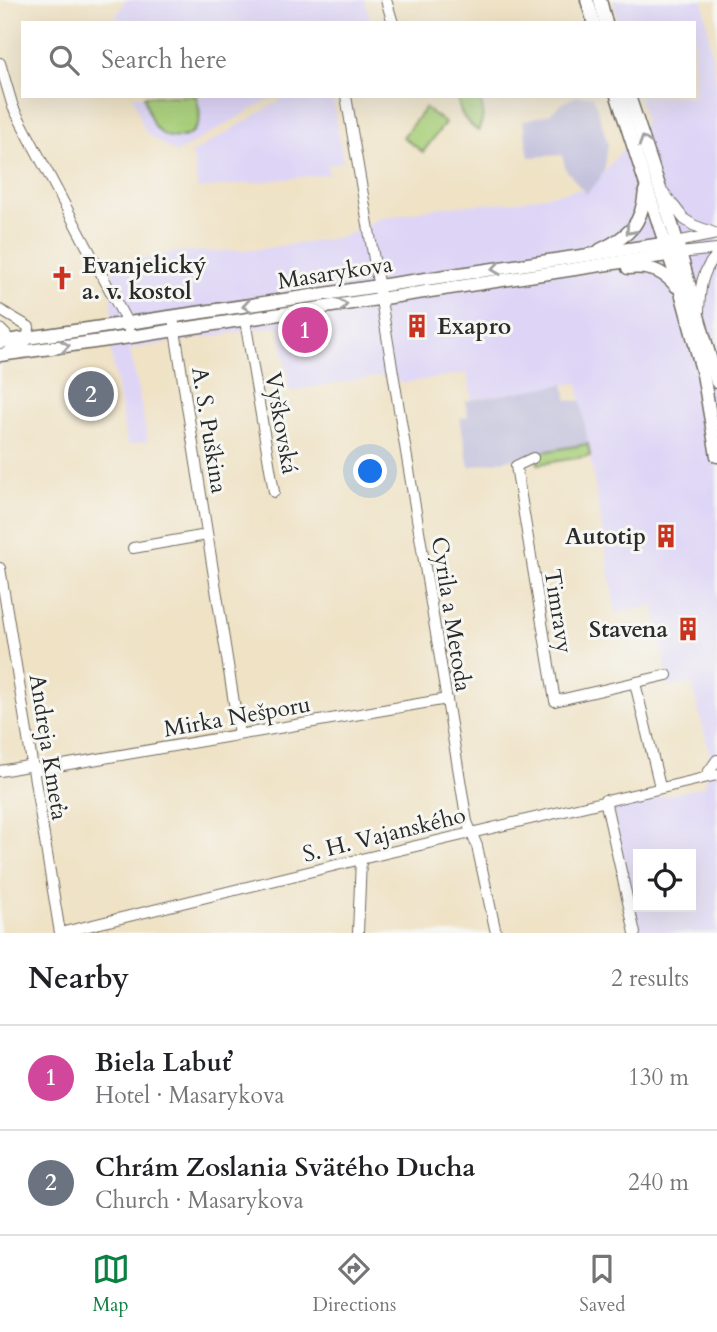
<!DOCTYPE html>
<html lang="en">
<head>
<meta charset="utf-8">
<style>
	:root { --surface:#fff; --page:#f2f2f2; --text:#202124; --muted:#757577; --line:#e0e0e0; --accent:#0b8043 }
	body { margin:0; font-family:Cardo,serif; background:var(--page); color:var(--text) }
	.controls { position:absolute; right:21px; bottom:21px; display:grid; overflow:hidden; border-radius:0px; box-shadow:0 7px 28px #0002 }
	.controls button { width:63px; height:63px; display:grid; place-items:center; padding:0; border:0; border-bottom:2px solid var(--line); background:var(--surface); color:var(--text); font:35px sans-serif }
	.you { position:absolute; left:371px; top:472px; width:24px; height:24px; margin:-18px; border:5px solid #fff; border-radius:50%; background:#1a73e8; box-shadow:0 0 0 10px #1a73e833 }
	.badge { display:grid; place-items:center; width:46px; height:46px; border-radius:50%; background:var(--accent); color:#fff; font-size:23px; font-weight:700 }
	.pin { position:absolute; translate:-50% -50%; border:4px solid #fff; box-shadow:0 2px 7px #0006 }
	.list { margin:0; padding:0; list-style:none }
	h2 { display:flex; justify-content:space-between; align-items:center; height:91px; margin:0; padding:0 28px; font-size:30px }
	h2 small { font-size:23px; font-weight:400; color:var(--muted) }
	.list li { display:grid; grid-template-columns:46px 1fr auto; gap:21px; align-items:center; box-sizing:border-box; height:105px; padding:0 28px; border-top:2px solid var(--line) }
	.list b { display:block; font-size:26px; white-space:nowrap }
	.list p { margin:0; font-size:23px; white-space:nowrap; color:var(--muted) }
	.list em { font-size:23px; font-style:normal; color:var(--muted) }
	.icon { flex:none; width:38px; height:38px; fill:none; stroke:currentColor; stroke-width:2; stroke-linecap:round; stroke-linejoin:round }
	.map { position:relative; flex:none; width:717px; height:933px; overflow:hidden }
	.search { position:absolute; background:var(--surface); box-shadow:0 7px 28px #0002; left:21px; right:21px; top:21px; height:77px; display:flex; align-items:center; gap:18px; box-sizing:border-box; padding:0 24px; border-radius:0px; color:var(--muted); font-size:26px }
	.sheet { height:301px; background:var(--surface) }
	nav { display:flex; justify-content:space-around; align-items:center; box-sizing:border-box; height:98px; border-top:2px solid var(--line); background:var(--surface); font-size:19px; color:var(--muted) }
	nav a { display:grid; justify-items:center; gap:4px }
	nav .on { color:var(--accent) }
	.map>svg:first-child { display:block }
</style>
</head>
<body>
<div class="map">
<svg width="717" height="933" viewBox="0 0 717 933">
	<rect width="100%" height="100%" fill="#f6f6f2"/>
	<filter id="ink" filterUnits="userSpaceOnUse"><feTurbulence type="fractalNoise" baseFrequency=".0143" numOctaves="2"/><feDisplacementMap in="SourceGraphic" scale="14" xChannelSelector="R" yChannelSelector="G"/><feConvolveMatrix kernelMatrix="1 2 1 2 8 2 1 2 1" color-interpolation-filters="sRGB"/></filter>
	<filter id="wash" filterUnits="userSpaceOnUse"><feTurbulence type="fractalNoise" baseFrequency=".00686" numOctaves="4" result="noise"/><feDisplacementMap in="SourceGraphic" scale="28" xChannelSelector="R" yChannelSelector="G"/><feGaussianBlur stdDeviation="1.57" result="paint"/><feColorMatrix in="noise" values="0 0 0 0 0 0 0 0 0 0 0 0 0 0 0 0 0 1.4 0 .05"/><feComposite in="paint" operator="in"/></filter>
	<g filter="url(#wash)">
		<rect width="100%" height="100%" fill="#efe2c5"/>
		<g fill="#ded5f6" fill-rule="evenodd">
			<path d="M125 0H365L371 21 369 23H113Z"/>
			<path d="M613 0H703L717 87V933H639L611 809 705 786 706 763 710 756 692 684 669 687 654 606 616 613 578 383 472 399 467 373 403 383 380 376 290 391 279 326 130 349 148 441 127 445 111 352 113 266 175 252 253 250 343 237 378 219 440 207 513 202 580 189 586 194 645 122 639 96H694V23H619ZM638 854H691V907H638Z"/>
			<path d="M133 96H275L176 153 145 132Z"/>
			<path d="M288 96H332L343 162 327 165 329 174 198 189 192 153Z"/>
		</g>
		<g fill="#c3c1dc">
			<path d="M577 96H593L608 144 604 171 599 180 586 194 566 170 562 155 529 157 523 121 549 114 566 101Z"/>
			<path d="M564 384 567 400 581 401 588 444 469 467 460 418 468 417 465 401Z"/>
		</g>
		<g fill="#a8cf79" stroke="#6a7d52" stroke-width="2">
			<path d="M144 96H196C198 105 202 115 198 124 190 141 167 142 156 128 149 120 147 106 144 96Z"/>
			<path d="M458 96H478C485 109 484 118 478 131 465 121 458 113 458 96Z"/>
			<path d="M425 108 445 123 423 152 403 137Z"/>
			<path d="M588 444 590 456 538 464 536 453Z"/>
		</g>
	</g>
	<g filter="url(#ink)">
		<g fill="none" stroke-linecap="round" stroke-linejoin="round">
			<g stroke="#706b61" stroke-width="12">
				<g id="minor">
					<path d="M386 0 393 23"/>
					<path d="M0 63 13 107 122 313 128 324 130 337"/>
					<path d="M346 96 382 306 467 822 477 846 496 933"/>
					<path d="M664 193 684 219 693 225 717 234"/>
					<path d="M676 242 717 234"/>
					<path d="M680 253 717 249"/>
					<path d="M0 310 29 327 28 338 18 353 7 341 6 335 0 329"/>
					<path d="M699 311C700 289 701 271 717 255"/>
					<path d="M173 318 239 734"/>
					<path d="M245 320 274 492"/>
					<path d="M533 458 516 466 555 701 667 675"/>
					<path d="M133 548 207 535"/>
					<path d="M0 568 60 933"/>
					<path d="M635 683 660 787"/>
					<path d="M34 770 447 699"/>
					<path d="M0 771 33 765"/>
					<path d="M705 777 717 760"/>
					<path d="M605 800 635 933"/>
					<path d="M60 933 361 859 717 775"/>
					<path d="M358 933 361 859"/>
				</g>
			</g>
			<g stroke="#706b61" stroke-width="15">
				<g id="major">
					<path d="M587 0 594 23"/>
					<path d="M600 0 606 23"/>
					<path d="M617 96 681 292 703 374 717 456"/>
					<path d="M629 96 673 228 717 382"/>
					<path d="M600 250C629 236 642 225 645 191"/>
					<path d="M628 268C648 266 663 270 676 286"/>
					<path d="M0 342 676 242"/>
					<path d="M0 355 130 337 680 253"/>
				</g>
			</g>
			<use href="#minor" stroke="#fff" stroke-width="10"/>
			<use href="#major" stroke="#fff" stroke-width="12"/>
		</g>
		<defs><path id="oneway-chevron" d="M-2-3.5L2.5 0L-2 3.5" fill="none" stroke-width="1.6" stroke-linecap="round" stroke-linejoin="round" transform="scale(1.75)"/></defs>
		<g stroke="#a0a0a0">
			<use href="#oneway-chevron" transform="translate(644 141) rotate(-108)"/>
			<use href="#oneway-chevron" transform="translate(630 230) rotate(132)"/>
			<use href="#oneway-chevron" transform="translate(496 269) rotate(172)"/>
			<use href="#oneway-chevron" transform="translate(343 305) rotate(-9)"/>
			<use href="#oneway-chevron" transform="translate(247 306) rotate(171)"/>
			<use href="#oneway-chevron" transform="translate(65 346) rotate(-8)"/>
		</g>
	</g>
	<defs>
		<g id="church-bare" transform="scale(1.89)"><path d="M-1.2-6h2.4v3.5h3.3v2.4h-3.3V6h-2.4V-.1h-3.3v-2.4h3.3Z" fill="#c8321e" stroke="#f6f6f2" stroke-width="2.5" paint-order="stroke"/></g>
		<g id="building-bare" transform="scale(1.89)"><path d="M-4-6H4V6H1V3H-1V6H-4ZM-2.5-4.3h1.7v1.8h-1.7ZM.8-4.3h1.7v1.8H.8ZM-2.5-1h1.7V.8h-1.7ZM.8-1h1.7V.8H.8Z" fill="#c8321e" stroke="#f6f6f2" stroke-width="2.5" paint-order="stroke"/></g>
	</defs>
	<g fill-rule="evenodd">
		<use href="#church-bare" x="62" y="278"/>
		<use href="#building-bare" x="417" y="326"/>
		<use href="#building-bare" x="666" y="536"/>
		<use href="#building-bare" x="688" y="629"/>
	</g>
	<g text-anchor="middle" stroke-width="6" stroke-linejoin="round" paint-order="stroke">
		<g font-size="23" font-weight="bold" fill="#2b2b2b" stroke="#f6f6f2" text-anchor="start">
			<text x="82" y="273">Evanjelický<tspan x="82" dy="26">a. v. kostol</tspan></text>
			<text x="437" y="334">Exapro</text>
			<text x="646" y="544" text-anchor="end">Autotip</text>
			<text x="668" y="637" text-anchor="end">Stavena</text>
		</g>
		<g font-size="23" fill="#2b2b2b" stroke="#f6f6f2">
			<text transform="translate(335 272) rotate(-9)" y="8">Masarykova</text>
			<text transform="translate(282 423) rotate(80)" y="8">Vyškovská</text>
			<text transform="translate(210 430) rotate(81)" y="8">A. S. Puškina</text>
			<text transform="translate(559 611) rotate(81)" y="8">Timravy</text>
			<text transform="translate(452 614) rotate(81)" y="8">Cyrila a Metoda</text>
			<text transform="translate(237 716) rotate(-10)" y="8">Mirka Nešporu</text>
			<text transform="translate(49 747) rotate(81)" y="8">Andreja Kmeťa</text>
			<text transform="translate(384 834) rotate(-14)" y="8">S. H. Vajanského</text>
		</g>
	</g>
</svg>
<div class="controls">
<button><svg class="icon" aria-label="locate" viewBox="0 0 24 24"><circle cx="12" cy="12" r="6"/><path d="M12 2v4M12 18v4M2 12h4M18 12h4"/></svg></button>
</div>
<div class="you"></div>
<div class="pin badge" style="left:305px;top:330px;background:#d1479c">1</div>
<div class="pin badge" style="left:91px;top:394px;background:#6b7280">2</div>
<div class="search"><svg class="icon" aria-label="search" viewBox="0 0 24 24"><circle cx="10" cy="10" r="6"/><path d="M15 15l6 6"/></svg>Search here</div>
</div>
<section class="sheet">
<h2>Nearby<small>2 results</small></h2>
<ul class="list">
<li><span class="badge" style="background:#d1479c">1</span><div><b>Biela Labuť</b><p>Hotel · Masarykova</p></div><em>130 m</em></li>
<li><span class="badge" style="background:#6b7280">2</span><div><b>Chrám Zoslania Svätého Ducha</b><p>Church · Masarykova</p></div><em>240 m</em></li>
</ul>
</section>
<nav>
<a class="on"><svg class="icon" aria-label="map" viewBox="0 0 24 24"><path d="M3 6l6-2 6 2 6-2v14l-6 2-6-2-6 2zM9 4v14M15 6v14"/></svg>Map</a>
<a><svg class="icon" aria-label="directions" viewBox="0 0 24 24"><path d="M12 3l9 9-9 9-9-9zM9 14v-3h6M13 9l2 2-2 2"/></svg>Directions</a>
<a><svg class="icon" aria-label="saved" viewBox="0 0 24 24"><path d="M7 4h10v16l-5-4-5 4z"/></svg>Saved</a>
</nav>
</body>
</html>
